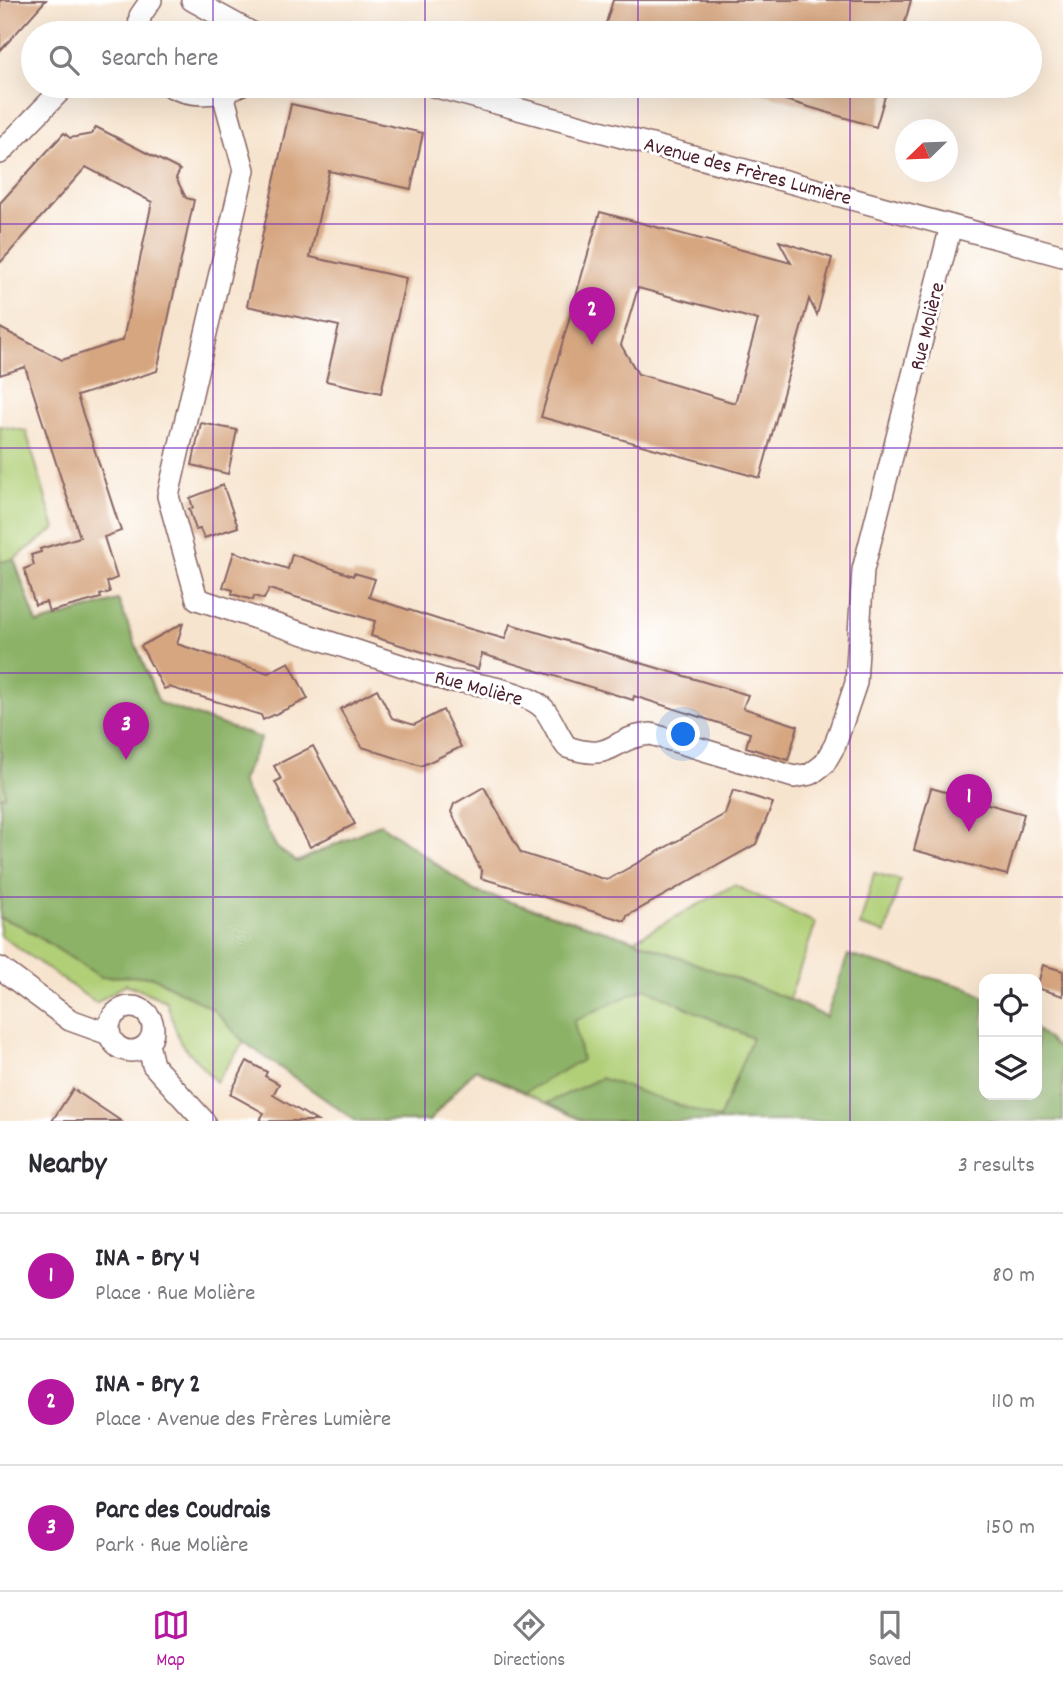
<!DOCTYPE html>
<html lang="en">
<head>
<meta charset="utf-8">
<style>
	:root { --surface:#fff; --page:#f7f7f7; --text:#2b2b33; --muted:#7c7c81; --line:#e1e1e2; --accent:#b5179e }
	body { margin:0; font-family:Dekko,sans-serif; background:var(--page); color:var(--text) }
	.controls { position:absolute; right:21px; bottom:21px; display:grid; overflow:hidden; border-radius:14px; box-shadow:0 7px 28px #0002 }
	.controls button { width:63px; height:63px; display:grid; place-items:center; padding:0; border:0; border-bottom:2px solid var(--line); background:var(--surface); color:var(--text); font:35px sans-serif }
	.compass { position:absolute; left:895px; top:119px; width:63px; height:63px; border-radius:50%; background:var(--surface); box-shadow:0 7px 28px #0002; rotate:247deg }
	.you { position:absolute; left:684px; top:735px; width:24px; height:24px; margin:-18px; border:5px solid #fff; border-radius:50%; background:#1a73e8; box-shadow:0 0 0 10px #1a73e833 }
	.badge { display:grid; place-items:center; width:46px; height:46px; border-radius:50%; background:var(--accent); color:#fff; font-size:23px; font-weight:700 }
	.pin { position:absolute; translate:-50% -58px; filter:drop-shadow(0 2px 4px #0008) }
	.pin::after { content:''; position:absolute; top:37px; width:24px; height:21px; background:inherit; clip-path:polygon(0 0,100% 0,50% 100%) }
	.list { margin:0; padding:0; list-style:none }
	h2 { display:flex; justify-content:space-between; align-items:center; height:91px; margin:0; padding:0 28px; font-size:30px }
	h2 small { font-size:23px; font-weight:400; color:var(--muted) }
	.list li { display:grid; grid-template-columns:46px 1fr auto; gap:21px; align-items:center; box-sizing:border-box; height:126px; padding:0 28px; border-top:2px solid var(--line) }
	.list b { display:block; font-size:26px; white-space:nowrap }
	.list p { margin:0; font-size:23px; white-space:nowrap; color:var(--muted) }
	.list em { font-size:23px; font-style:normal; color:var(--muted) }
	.icon { flex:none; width:38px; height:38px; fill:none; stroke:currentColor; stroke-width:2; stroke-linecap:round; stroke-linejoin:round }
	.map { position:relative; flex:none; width:1063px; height:1121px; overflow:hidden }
	.search { position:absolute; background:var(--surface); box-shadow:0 7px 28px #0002; left:21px; right:21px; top:21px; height:77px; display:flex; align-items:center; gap:18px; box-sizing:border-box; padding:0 24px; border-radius:38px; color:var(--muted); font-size:26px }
	.sheet { height:469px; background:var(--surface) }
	nav { display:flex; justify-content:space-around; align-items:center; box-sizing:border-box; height:98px; border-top:2px solid var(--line); background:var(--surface); font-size:19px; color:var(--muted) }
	nav a { display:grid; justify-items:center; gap:4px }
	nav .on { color:var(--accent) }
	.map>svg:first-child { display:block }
</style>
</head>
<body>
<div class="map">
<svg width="1063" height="1121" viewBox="0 0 1063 1121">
	<rect width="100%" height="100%" fill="#fff"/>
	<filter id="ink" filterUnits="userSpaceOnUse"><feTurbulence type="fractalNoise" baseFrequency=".0143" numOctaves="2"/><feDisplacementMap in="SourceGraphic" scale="14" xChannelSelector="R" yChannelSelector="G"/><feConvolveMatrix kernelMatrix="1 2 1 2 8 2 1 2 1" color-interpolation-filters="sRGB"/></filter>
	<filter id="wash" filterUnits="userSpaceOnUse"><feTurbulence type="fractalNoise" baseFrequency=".00686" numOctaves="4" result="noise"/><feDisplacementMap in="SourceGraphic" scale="28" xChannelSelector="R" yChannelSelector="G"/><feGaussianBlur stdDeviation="1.57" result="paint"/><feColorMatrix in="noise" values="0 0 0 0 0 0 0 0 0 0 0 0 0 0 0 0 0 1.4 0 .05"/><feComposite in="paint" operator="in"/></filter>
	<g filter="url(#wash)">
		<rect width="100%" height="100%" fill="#f7e4ce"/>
		<g fill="#b0cf77" stroke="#7d7751" stroke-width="2">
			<path d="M0 426 26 431 55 529 14 559 37 624 118 600 159 703 261 738 241 782 277 849 297 862 380 824 474 891 634 940 734 885 816 923 789 999 1039 1121H583L475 1069 429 1121H356L244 1042 216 1082 180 1042 166 1001 126 984 96 1003 0 935Z"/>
			<path d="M874 873 900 880 886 933 860 926Z"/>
		</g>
		<path fill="#8cb268" stroke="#6b684a" stroke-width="2" d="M14 559 37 624 118 600 159 703 261 738 241 782 277 848 297 862 380 824 474 891 634 940 789 999 826 1017 848 955 968 988 984 997V1095H1037V1030L1063 1052V1121H583L547 1103 601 1078 719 1119 752 1038 645 988 574 1021 582 1060 525 1092 475 1069 429 1121H356L244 1042 213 1009 151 976 101 977 21 926 0 918V797L5 795 0 747V562Z"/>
		<g id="blocks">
			<g fill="#d6a680" fill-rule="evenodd">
				<path d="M0 0H46L0 51Z"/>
				<path d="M613 0H911L902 33H603Z"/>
				<path d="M756 86H888L876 127 755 91Z"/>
				<path d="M291 104 423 133 411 189 329 171 310 257 406 278 381 393 326 381 339 326 247 306Z"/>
				<path d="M96 127 180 170 176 178 186 198 194 200 157 371 77 396 121 531 104 537 117 578 107 582 110 592 100 595 101 598 49 612 46 602 35 605 24 569 34 565 31 555 41 552 40 549 80 537 25 367 0 375V328L62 360 123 340 152 202 86 167 0 263V203L64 133 70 138 92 134Z"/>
				<path d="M600 212 791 263 779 241 832 258 817 315 809 299 760 478 541 417ZM638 288 758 320 735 403 638 374 621 345Z"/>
				<path d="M201 423 237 430 228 474 192 465Z"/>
				<path d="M223 485 238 527 204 538 200 529 196 530 189 509 193 508 190 498Z"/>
				<path d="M234 552 288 569 292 554 353 576 354 573 375 579 369 597 446 622 505 639 510 624 748 695 743 708 798 726 788 760 746 747 750 733 634 696 633 700 482 654 478 669 371 636 375 621 269 589 264 599 254 596 253 600 232 594 233 590 223 587Z"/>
				<path d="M183 623 177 644 268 673 289 662 308 699 263 720 261 715 169 687 164 689 141 646Z"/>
				<path d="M377 689 392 718 414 725 443 710 461 747 421 766 362 747 340 709Z"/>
				<path d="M313 746 355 824 310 847 275 782 281 779 274 766Z"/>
				<path d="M484 787 521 853 607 880 725 814 733 790 773 803 756 844 627 916 625 921 481 878 482 872 451 812 454 804Z"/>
				<path d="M931 788 1024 814 1007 875 914 850Z"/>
				<path d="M1043 965 1063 971V996L1037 988Z"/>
				<path d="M247 1061 267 1072 265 1076 279 1084 273 1095 317 1121H259L264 1113 230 1094Z"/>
				<path d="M73 1089 121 1121H52Z"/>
			</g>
		</g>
	</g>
	<g filter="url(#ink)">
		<use href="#blocks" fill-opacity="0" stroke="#876464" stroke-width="2"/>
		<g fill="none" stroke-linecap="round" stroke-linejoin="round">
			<g stroke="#876464" stroke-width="24">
				<g id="street">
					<path d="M192 0 252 33"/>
					<path d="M139 33 140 16 151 0"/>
					<path d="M170 86C191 97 219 96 239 86"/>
					<path d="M433 86 1063 256"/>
					<path d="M223 94 244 170 168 496 197 599 449 681C472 682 528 692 544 709 553 720 558 736 567 747 615 763 610 737 651 734L794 777 811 774 824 764 835 745 856 683 863 570 951 226"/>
					<path d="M0 153 65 86"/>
					<path d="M0 968 70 1020 109 1034"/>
					<circle cx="131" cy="1029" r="22"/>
					<path d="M148 1044 153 1065 204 1121"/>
				</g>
			</g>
			<use href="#street" stroke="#fff" stroke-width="21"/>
		</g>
	</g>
	<path fill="none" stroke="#7b2cbf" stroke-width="2" stroke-opacity="0.55" d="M213 0V33M425 0V33M638 0V33M850 0V33M213 86V1121M425 86V1121M638 86V1121M850 86V1121M0 224H1063M0 448H1063M0 673H1063M0 897H1063"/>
	<g text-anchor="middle" stroke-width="6" stroke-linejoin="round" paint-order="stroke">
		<g font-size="21" fill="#4a1f2b" stroke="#fff">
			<text transform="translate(748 170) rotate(15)" y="7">Avenue des Frères Lumière</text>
			<text transform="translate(926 326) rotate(-76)" y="7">Rue Molière</text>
			<text transform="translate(479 687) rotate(15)" y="7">Rue Molière</text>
		</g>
	</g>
</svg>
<div class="controls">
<button><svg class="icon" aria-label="locate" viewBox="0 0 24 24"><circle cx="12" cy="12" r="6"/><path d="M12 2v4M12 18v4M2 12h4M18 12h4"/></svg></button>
<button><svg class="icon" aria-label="layers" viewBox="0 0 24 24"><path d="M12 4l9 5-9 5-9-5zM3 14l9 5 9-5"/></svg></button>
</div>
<svg class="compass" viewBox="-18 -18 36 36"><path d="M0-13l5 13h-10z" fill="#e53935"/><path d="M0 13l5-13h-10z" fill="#7c7c81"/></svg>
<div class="you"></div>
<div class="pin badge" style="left:969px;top:832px">1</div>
<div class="pin badge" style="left:592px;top:345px">2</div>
<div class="pin badge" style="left:126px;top:760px">3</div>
<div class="search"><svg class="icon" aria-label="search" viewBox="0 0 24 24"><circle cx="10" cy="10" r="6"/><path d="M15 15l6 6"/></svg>Search here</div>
</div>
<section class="sheet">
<h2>Nearby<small>3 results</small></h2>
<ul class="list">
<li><span class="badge">1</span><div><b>INA - Bry 4</b><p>Place · Rue Molière</p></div><em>80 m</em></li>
<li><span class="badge">2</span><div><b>INA - Bry 2</b><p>Place · Avenue des Frères Lumière</p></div><em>110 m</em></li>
<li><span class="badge">3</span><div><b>Parc des Coudrais</b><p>Park · Rue Molière</p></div><em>150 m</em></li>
</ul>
</section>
<nav>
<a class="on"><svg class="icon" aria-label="map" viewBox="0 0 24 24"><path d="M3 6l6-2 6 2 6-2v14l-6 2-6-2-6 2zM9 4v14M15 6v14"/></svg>Map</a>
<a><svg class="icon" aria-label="directions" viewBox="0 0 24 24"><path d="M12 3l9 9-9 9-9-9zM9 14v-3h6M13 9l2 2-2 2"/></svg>Directions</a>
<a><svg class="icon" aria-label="saved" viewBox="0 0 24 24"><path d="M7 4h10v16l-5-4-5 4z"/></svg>Saved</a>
</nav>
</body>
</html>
